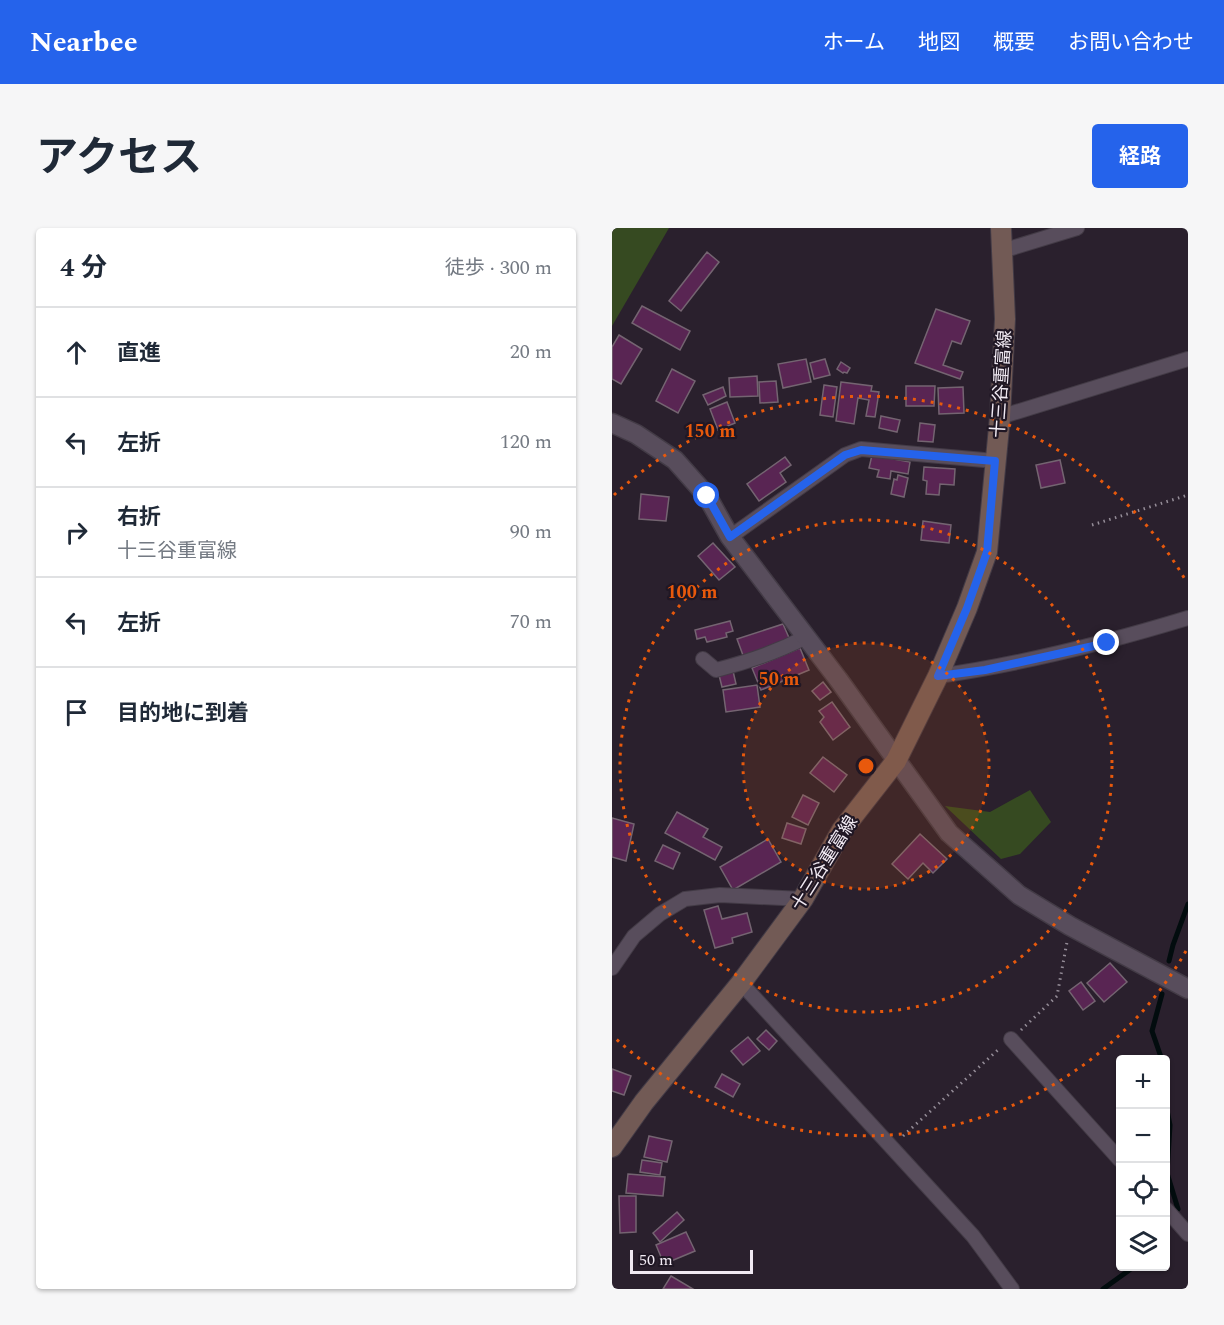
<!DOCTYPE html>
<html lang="ja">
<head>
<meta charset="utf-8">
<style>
	:root { --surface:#fff; --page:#f6f6f7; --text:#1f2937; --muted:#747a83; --line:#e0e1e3; --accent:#2563eb }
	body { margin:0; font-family:Spectral,"Noto Sans JP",serif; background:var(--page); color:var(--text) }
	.controls { position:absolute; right:18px; bottom:18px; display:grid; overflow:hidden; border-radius:6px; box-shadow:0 2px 4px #0004 }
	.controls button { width:54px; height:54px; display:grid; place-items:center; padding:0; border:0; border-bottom:2px solid var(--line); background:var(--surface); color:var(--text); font:30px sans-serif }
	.scale { position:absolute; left:18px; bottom:15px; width:123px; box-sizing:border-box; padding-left:6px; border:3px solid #f1eaf3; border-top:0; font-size:16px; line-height:21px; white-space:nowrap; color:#f1eaf3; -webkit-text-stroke:4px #201724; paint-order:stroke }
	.stop { position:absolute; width:18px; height:18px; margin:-14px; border:4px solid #2563eb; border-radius:50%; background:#fff }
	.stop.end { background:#2563eb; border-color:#fff; box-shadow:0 2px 6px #0008 }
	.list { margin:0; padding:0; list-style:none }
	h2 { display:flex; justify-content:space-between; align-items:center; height:78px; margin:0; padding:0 24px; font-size:26px }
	h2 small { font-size:20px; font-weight:400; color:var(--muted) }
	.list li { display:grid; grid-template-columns:39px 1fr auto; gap:18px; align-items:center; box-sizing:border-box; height:90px; padding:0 24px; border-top:2px solid var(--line) }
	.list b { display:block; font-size:22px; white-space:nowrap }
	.list p { margin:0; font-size:20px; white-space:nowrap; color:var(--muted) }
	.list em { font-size:20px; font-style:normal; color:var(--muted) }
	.icon { flex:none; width:33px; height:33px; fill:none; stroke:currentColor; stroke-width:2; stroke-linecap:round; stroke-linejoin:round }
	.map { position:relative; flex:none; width:576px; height:1061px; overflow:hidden; border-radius:6px }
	header { display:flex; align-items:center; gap:36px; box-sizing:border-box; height:84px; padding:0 30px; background:var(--accent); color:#fff }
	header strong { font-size:28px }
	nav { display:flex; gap:33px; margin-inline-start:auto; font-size:21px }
	.intro { display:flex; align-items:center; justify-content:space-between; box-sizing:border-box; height:144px; padding:0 36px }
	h1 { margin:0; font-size:42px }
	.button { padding:15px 27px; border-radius:6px; background:var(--accent); color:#fff; font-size:21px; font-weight:700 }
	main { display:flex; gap:36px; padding:0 36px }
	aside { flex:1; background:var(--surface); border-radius:6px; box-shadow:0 2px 4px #0004 }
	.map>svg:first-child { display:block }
</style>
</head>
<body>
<header>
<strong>Nearbee</strong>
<nav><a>ホーム</a><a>地図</a><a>概要</a><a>お問い合わせ</a></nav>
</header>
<div class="intro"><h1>アクセス</h1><a class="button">経路</a></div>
<main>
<aside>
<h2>4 分<small>徒歩 · 300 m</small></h2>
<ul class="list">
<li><svg class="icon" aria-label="ahead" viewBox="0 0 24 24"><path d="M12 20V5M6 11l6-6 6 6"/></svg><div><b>直進</b></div><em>20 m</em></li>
<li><svg class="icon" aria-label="left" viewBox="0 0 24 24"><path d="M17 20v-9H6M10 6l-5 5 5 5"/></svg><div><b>左折</b></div><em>120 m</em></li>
<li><svg class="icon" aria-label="right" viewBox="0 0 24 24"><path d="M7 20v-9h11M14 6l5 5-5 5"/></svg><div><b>右折</b><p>十三谷重富線</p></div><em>90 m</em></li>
<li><svg class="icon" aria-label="left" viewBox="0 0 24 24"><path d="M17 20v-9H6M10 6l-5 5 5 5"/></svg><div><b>左折</b></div><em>70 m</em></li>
<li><svg class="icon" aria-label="arrive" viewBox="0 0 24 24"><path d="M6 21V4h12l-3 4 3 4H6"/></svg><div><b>目的地に到着</b></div></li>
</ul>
</aside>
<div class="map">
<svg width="576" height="1061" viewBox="0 0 576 1061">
	<rect width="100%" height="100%" fill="#2a202d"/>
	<g fill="#364a21">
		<path d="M0 0H57L0 98Z"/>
		<path d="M418 562 439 594 408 626 389 631 333 578 378 584Z"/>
	</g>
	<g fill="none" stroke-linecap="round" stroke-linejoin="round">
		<g stroke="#020c0e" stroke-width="5">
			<path d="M557 733 561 717 576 676"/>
			<path d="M550 832 540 803 550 766"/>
			<path d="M554 877 558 897 555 945 566 981"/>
			<path d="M554 1008 555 1004"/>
			<path d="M491 1061 523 1038"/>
		</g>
	</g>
	<g fill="#592553" stroke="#746471" stroke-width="1.5">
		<path d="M95 24 107 34 69 83 57 73Z"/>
		<path d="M30 78 78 103 68 122 20 95Z"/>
		<path d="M324 81 358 93 349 116 340 113 331 137 351 144 348 151 303 135Z"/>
		<path d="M7 107 30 121 9 156 0 151V119Z"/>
		<path d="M194 131 199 154 171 160 166 136Z"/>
		<path d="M213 131 218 147 202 151 198 135Z"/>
		<path d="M229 134 238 140 235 145 232 144 231 145 225 141Z"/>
		<path d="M60 141 83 153 66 185 44 173Z"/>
		<path d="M145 148 146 168 118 169 117 150Z"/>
		<path d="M164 153 166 174 148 175 147 154Z"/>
		<path d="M229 154 260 158 259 163 267 164 263 189 254 188 257 172 246 170 242 196 224 193Z"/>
		<path d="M212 157 225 159 221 189 208 187Z"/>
		<path d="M294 158H323L322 178H294Z"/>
		<path d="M111 159 114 168 96 177 91 167Z"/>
		<path d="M351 159 352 185 327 186 326 160Z"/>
		<path d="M115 174 123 195 106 202 98 181Z"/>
		<path d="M269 188 288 192 285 204 267 200Z"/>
		<path d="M308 195 323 197 321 214 306 213Z"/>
		<path d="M260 227 298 234 296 246 279 243 278 251 265 249 267 242 257 240Z"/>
		<path d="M173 229 179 237 168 245 174 254 147 273 135 256Z"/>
		<path d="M448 232 453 255 429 260 424 237Z"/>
		<path d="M312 239 343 241 342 257 328 256 327 267 314 266 315 253 311 252Z"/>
		<path d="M286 247 296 250 292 269 279 266 282 251 285 252Z"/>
		<path d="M29 266 57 269 54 293 27 291Z"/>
		<path d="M311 293 339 297 337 315 309 312Z"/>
		<path d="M101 315 123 339 107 352 86 328Z"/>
		<path d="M118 393 121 403 114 405 115 409 95 414 93 409 85 411 83 402Z"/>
		<path d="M171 396 178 412 132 430 125 411Z"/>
		<path d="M188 420 197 442 149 462 140 440Z"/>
		<path d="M121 443 124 456 110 459 107 447Z"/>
		<path d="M211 454 219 464 208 472 200 463Z"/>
		<path d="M145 457 148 479 114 484 111 462Z"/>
		<path d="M220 474 238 499 221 512 208 494 212 489 207 483Z"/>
		<path d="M211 529 235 547 222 564 198 545Z"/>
		<path d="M191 567 207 575 196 597 180 589Z"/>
		<path d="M65 584 96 601 91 609 110 619 103 632 53 605Z"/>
		<path d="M0 590 22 596 14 633 0 629Z"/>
		<path d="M175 595 194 601 189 616 170 610Z"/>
		<path d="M308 606 335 631 321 645 311 635 296 651 280 636Z"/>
		<path d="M156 611 169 634 121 662 108 639Z"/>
		<path d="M51 617 68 625 61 641 43 633Z"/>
		<path d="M106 678 110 691 135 685 140 704 120 710 121 715 103 720 92 682Z"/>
		<path d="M498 735 515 754 492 774 475 755Z"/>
		<path d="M469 754 483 773 471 782 457 763Z"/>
		<path d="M154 802 165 813 157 822 145 811Z"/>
		<path d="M136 809 148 823 131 837 119 823Z"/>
		<path d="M0 841 19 848 12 867 0 863Z"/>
		<path d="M110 846 128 856 121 869 103 859Z"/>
		<path d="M37 908 60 913 55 934 32 929Z"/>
		<path d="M30 932 50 935 48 947 28 944Z"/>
		<path d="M16 946 53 949 51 968 14 965Z"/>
		<path d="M7 968H24V1004L8 1005Z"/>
		<path d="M65 984 72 992 48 1014 41 1005Z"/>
		<path d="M74 1004 83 1023 52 1036 44 1017Z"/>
		<path d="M59 1048 81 1061H51Z"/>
	</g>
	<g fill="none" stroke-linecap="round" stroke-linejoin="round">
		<g stroke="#433b46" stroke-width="16">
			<g id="minor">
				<path d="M390 23 465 0"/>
				<path d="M388 189 576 131"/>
				<path d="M118 309 233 227 249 221 383 233"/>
				<path d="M91 431 104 442C136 434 165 424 194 409"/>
				<path d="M326 448C411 436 494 415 576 390"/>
				<path d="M0 740 22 708 48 686 73 671 108 667 191 671"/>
				<path d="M129 755 361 1008 400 1061"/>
				<path d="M399 811 508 932"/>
				<path d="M554 981 576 1006"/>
			</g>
		</g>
		<g stroke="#433b46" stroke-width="21">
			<path id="tertiary" d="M0 195 24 206 63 232 95 268 118 309 226 451 337 605 407 667 458 698 576 761"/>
		</g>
		<g stroke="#433b46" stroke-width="22">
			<path id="secondary" d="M0 919 32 874 129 755 191 671 230 602 284 533 326 448 355 380 375 324 388 189 393 91 389 0"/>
		</g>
		<g stroke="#958d98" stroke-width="3" stroke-dasharray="1.5 4.5" stroke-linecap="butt">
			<path d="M480 297 576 267"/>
			<path d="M409 802 445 768 455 714"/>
			<path d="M291 908 388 820"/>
		</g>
		<use href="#minor" stroke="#584d5c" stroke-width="14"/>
		<use href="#tertiary" stroke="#584d5c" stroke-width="18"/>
		<use href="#secondary" stroke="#725a55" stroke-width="20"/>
	</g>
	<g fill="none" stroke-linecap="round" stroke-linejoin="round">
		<path stroke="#2563eb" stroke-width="8" d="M95 268 118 309 233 227 249 222 383 233 375 324 355 380 326 448 373 442 495 415"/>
	</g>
	<circle cx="254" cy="538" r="123" fill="#e8590c" fill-opacity=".12"/>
	<g fill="none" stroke="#e8590c" stroke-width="3" stroke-dasharray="3 6">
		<circle cx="254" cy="538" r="123"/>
		<circle cx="254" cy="538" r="246"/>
		<path d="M574 723A370 370 0 0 1 2 809M2 267A370 370 0 0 1 574 353"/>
	</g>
	<g text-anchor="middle" stroke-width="4.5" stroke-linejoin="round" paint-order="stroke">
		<g font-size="18" fill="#f1eaf3" stroke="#201724">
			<text transform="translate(389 156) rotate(-86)" y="6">十三谷重富線</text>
			<text transform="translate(212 635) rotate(-58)" y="6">十三谷重富線</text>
		</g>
	</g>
	<circle cx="254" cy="538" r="9" fill="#e8590c" stroke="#201724" stroke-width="3"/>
	<g font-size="18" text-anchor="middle" font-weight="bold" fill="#e8590c" stroke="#201724" stroke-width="4.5" stroke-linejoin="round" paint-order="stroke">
		<text x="98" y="209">150 m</text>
		<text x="80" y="370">100 m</text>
		<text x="167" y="457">50 m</text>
	</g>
</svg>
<div class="controls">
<button>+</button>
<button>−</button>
<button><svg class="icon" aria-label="locate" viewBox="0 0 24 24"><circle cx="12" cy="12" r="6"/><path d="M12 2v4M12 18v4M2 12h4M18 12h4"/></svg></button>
<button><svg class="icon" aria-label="layers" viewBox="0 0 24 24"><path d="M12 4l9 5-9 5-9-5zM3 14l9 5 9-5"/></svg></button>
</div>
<div class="scale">50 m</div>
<div class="stop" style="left:95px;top:268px"></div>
<div class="stop end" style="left:495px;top:415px"></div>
</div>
</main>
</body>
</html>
